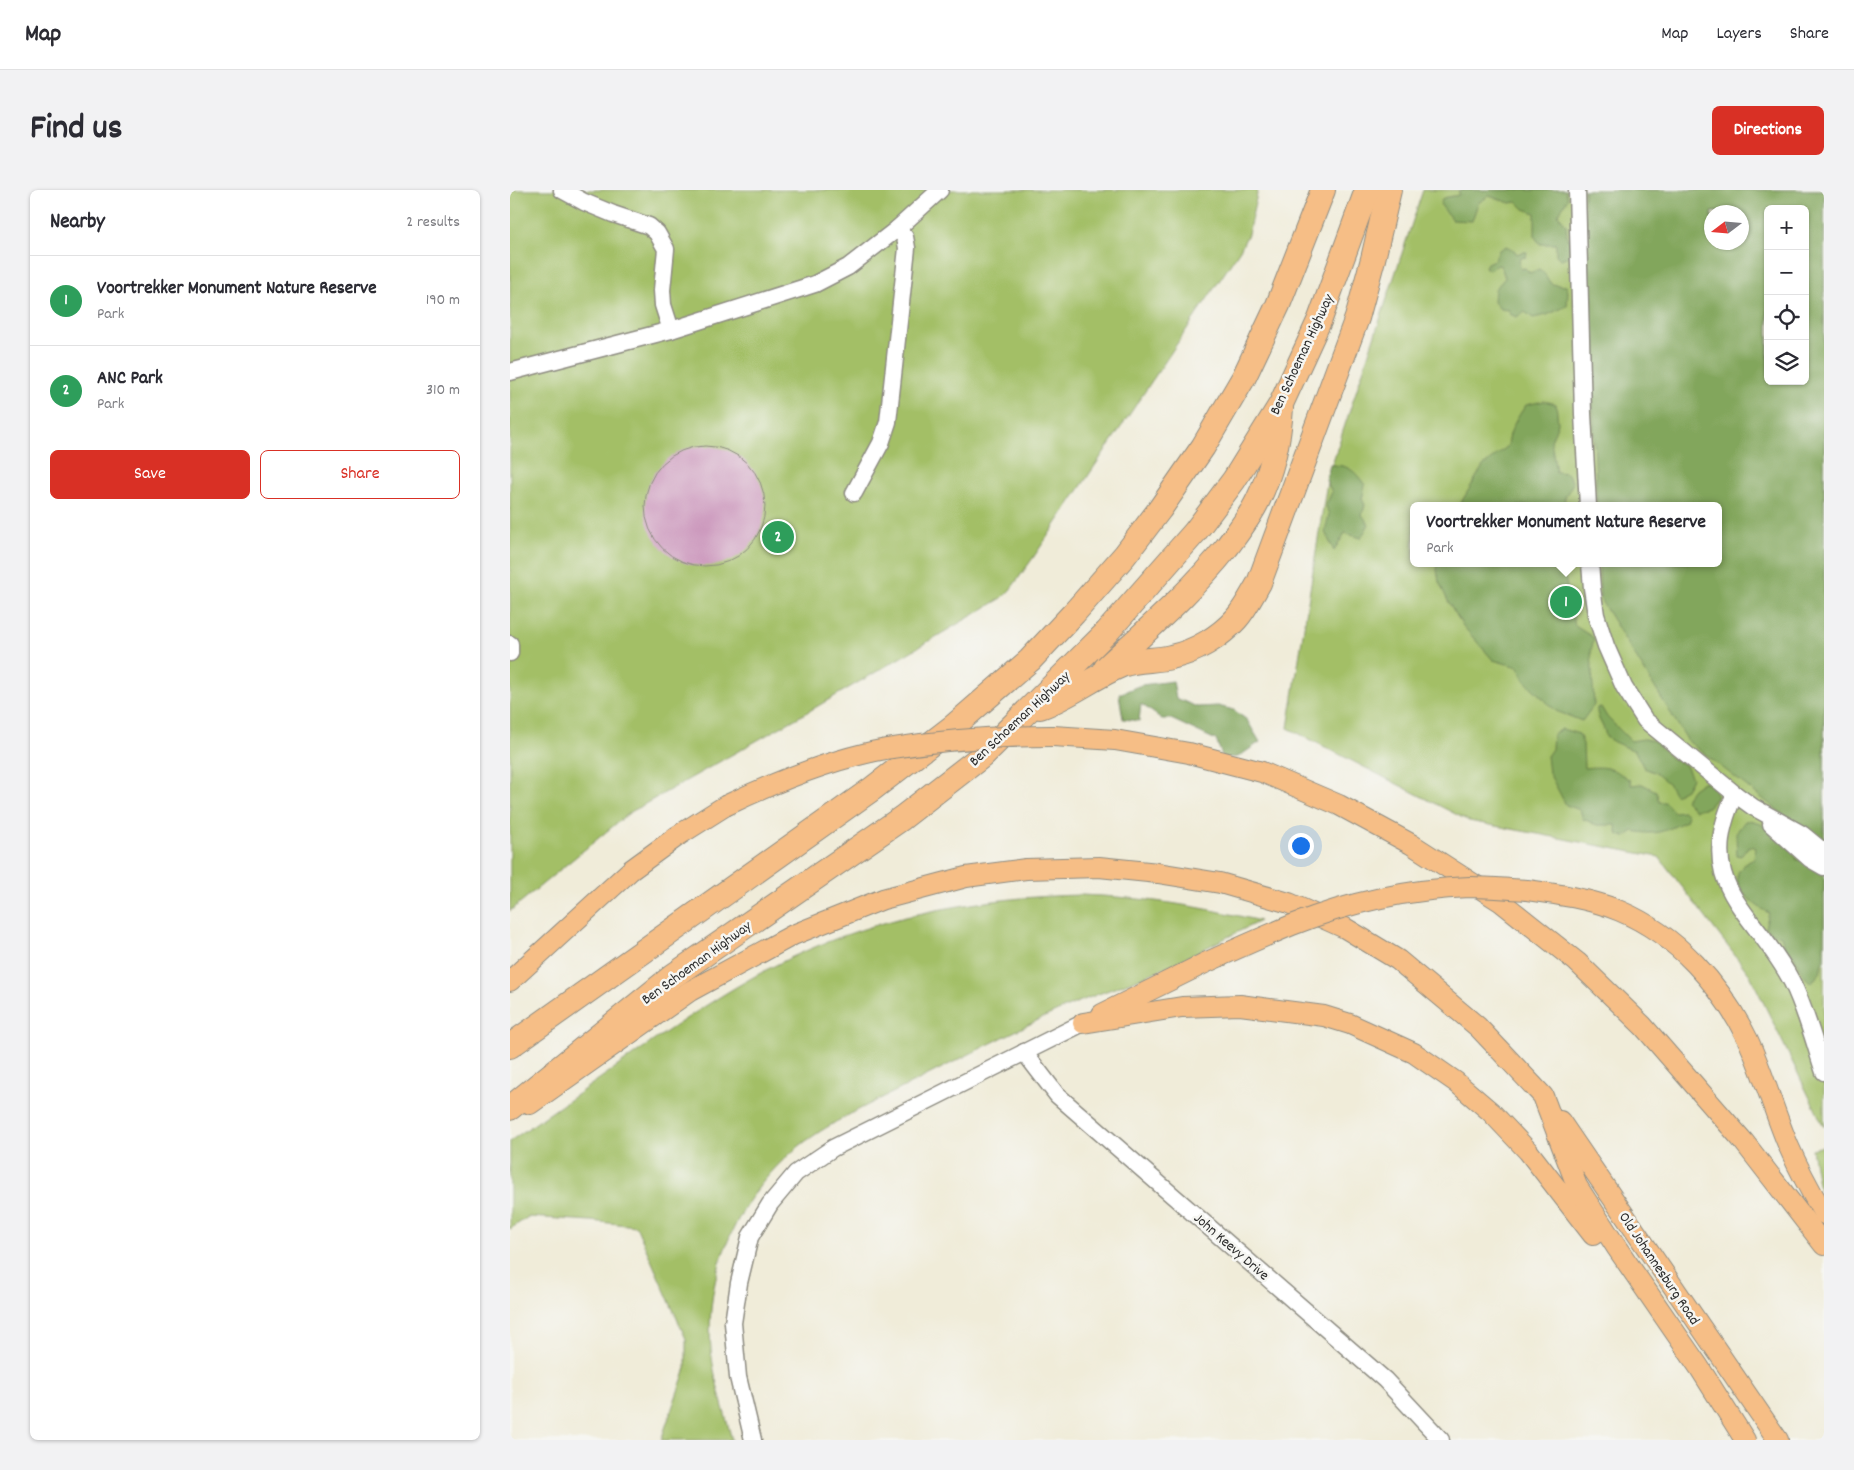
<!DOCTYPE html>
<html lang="en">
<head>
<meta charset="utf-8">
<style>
	:root { --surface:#fff; --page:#f2f2f3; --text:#2b2b33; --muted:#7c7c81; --line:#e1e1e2; --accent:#d93025 }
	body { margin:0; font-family:Dekko,sans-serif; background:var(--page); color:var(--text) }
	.controls { position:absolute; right:15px; top:15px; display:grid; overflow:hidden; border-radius:8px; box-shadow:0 1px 4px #0004 }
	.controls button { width:45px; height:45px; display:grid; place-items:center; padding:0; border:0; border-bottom:1px solid var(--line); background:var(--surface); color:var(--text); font:25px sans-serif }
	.compass { position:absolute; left:1194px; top:15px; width:45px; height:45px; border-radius:50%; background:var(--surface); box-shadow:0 1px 4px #0004; rotate:254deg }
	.you { position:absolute; left:790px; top:655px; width:18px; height:18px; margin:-12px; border:4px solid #fff; border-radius:50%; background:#1a73e8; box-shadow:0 0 0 8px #1a73e833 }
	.badge { display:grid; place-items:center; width:32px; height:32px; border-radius:50%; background:var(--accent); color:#fff; font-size:16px; font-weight:700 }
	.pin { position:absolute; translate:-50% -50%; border:2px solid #fff; box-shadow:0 1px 5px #0006 }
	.popup { position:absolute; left:900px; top:312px; width:312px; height:65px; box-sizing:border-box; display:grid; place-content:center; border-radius:8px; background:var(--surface); filter:drop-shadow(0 1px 4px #0005); font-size:16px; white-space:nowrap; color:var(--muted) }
	.popup b { font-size:19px; color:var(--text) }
	.popup::after { content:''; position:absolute; left:50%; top:100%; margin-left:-10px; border:10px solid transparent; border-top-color:var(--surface) }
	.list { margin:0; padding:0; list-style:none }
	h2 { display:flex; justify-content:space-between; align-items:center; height:65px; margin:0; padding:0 20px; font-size:21px }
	h2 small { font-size:16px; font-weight:400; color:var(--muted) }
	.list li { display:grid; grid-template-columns:32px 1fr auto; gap:15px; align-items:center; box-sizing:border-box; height:90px; padding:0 20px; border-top:1px solid var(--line) }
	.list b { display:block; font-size:19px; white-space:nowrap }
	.list p { margin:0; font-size:16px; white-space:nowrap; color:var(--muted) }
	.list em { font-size:16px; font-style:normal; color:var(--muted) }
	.actions { display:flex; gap:10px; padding:15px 20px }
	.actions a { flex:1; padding:11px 0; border:1px solid var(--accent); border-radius:8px; text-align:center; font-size:18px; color:var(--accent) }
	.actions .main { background:var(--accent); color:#fff }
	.icon { flex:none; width:28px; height:28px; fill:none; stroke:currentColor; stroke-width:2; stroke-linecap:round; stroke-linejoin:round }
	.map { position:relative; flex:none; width:1314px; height:1250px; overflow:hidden; border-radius:8px }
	header { display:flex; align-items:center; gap:30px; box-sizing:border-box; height:70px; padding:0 25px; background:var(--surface); border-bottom:1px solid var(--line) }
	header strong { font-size:24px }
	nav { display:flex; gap:28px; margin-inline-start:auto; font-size:18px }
	.intro { display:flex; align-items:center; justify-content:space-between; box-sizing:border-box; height:120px; padding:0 30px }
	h1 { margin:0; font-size:35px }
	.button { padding:12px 22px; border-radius:8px; background:var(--accent); color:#fff; font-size:18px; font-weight:700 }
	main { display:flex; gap:30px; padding:0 30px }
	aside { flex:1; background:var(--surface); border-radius:8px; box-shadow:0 1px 4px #0004 }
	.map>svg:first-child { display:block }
</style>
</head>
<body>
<header>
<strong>Map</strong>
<nav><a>Map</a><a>Layers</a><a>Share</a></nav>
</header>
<div class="intro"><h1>Find us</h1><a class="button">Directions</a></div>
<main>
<aside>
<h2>Nearby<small>2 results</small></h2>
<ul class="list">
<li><span class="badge" style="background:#2e9e5b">1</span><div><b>Voortrekker Monument Nature Reserve</b><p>Park</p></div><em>190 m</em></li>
<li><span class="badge" style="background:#2e9e5b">2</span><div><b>ANC Park</b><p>Park</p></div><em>310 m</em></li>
</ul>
<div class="actions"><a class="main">Save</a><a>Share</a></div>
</aside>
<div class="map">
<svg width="1314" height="1250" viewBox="0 0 1314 1250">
	<rect width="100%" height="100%" fill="#f6f6f2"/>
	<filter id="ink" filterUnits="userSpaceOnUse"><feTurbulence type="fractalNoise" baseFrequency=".02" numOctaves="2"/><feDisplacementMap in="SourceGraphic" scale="10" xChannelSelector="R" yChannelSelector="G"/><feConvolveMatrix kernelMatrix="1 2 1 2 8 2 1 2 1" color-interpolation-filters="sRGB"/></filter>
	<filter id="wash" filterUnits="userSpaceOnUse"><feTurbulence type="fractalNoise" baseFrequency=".0096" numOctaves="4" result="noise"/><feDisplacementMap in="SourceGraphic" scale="20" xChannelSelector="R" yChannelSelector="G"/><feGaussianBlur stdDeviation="1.12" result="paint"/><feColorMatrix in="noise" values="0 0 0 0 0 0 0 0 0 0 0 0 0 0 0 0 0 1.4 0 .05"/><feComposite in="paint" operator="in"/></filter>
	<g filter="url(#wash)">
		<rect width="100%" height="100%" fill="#f0ecd9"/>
		<g fill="#a3bf66" stroke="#677548" fill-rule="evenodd">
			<path d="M0 0H748L738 44 730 60 523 368 500 400 492 408 308 516 119 623 0 721Z"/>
			<path d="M913 0H1314V937L1240 785 1149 667 959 631 778 538 818 286ZM1258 19H1295V191H1258ZM1202 22H1232V52H1202ZM904 316H1208V373H904Z"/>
			<path d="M571 705C632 707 691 716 750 731 717 747 685 764 652 779 624 792 594 801 566 813 517 834 470 859 422 883 382 904 332 925 296 951 229 1000 191 1085 202 1168 206 1196 215 1223 222 1250H151L176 1178V1149L126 1036 81 1031 18 1027 0 1039V951C43 921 87 891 130 860 172 831 213 803 258 779 355 728 462 707 571 705Z"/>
			<path d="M1314 956V1009L1308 994 1302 959Z"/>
		</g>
		<g fill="#82a65b" stroke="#566843" fill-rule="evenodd">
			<path d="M949 0H1055L1058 8 1048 25 1056 34 1057 44 1063 62 1058 67 1050 69 1046 65V54H1030L1025 47V23L1014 19 1007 12 1000 13 979 6 968 13 962 31 942 30 930 14 933 8 949 5Z"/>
			<path d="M1074 0H1314V656L1178 551 1090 409 1089 373H1208V316H1087ZM1258 19H1295V191H1258ZM1202 22H1232V52H1202Z"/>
			<path d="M996 56 1004 60 1007 64 1013 62H1017L1016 67 1010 68 1009 74 1011 79 1015 78 1020 83 1029 79 1034 83 1041 94 1056 96 1058 101 1057 116 1037 125 1023 128 1015 122 1006 127 1000 124 999 120 990 119 984 112 985 99 995 88 991 76 988 75 979 80 975 77 977 73 984 70 989 60Z"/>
			<path d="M1034 211 1046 214 1048 233 1041 251 1046 282 1057 283 1063 293 1055 307 1054 316H949L973 276 998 256C999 240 1007 228 1016 215Z"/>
			<path d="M820 275C839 275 844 280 855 295L852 309 855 315 852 325 859 334 851 348 835 343 824 361 815 342 819 325 816 315 822 302 816 290Z"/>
			<path d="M926 373H1052L1065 436 1084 448 1081 460 1084 515 1072 531 1046 521 1015 491 1008 477 983 470 953 436 938 411 929 392Z"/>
			<path d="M663 491 666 508 687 517 708 516 724 520 737 530 750 552 728 567 713 568 706 550 661 529H652L631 514 629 531 613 529 609 504 631 495Z"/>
			<path d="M1091 517 1097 527 1121 551 1134 549 1144 551 1163 570 1175 574 1182 588 1176 599 1165 605 1158 593 1144 582 1134 578 1125 561 1104 552 1096 547C1095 536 1086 529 1087 518Z"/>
			<path d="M1052 539 1069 544 1073 554 1074 578C1096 576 1101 577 1120 590L1121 595 1132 594 1146 601 1149 612H1155L1164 622 1173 621 1178 625 1176 631C1154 641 1148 646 1123 641L1115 647 1108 645 1106 635H1087L1073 629 1070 620 1056 615 1039 583 1037 566 1042 559 1043 544Z"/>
			<path d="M1193 592C1203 593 1204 599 1207 607L1198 617 1185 620 1175 610 1183 599Z"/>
			<path d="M1235 631C1238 631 1240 630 1243 631 1256 633 1282 658 1287 670H1294L1314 687V772H1312L1310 783 1301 793 1293 785 1283 764 1275 757 1271 746 1261 743 1255 738 1259 723C1238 712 1208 685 1244 669L1245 657 1239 656 1231 666 1227 665 1226 643Z"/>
		</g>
		<g id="blocks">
			<circle fill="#cc99bd" cx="195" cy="316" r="60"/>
		</g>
	</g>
	<g filter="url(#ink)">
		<use href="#blocks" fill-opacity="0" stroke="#8e8c82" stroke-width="1"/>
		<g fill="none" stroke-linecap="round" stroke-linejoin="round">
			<g stroke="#8e8c82" stroke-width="19">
				<g id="minor">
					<path d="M52 0 74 12 103 24 139 36 147 43 156 59 152 100 153 115 161 140"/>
					<path d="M1067 0 1073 224 1078 316"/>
					<path d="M0 182 161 140 305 94 338 77 387 39 430 0"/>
					<path d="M344 303 371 253 378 232 397 58 395 47 387 39"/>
					<path d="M1080 373 1082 398 1086 425 1096 456 1114 497 1135 530 1225 604 1243 617 1292 644 1314 662"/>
					<path d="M0 454V463"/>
					<path d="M1225 604C1181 697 1245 720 1282 792 1296 820 1304 852 1314 882"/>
					<path d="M1261 634 1300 669 1314 677"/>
					<path d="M514 862 547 905 875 1190 931 1250"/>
					<path d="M243 1250 228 1187 223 1133 229 1093 240 1047 260 1014 286 983 323 958 573 833"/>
				</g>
			</g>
			<g stroke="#8e8c82" stroke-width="22">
				<g id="major">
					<path d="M543 546 605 550 679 563 752 582 829 615 901 654 990 711 1067 772 1133 836 1234 952 1314 1055"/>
					<path d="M1017 700C1047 704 1082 709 1110 721 1167 745 1211 795 1238 850 1254 885 1264 922 1279 957 1289 980 1301 1002 1314 1024"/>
					<path d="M0 791 121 680 169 645 215 616"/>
					<path d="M592 824 695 773"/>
					<path d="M573 833 672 817 730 815 814 826 840 834 904 863 946 892 981 922 1018 961 1083 1045"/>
					<path d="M20 914 180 801 283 745 373 709 456 687 516 679 589 677 648 683 710 693 779 713 835 738 888 770 968 837 1033 906 1067 996 1107 1058 1189 1177 1235 1250"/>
					<path d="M1050 931 1268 1250"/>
				</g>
			</g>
			<g stroke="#8e8c82" stroke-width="26">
				<g id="highway">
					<path d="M596 478C638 439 681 402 717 357 728 342 740 327 748 310 762 281 769 249 771 218"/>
					<path d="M530 517C559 507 583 487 612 475 627 469 645 471 661 467 685 462 710 447 726 429 735 419 742 405 749 393L847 128 863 69 879 0"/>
					<path d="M0 856 362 599 444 536 520 470 564 423 615 365 650 319 693 257 734 187 768 115 813 0"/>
					<path d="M0 918 163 786 392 628 472 566 597 442 685 342 724 290 771 214 810 129 857 0"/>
				</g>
			</g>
			<use href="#minor" stroke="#fff" stroke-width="16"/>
			<use href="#major" stroke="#f6be86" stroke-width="20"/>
			<use href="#highway" stroke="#f6be86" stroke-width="24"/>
			<g stroke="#8e8c82" stroke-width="22" stroke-linecap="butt">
				<g id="major-bridge">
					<path d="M215 616C265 592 321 569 376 559 432 550 487 546 543 546"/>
					<path d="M695 773C724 760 753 747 782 735 838 713 900 699 960 697 979 697 998 699 1017 700"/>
				</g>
			</g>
			<use href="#major-bridge" stroke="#f6be86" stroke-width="20"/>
		</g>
	</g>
	<g text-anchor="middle" stroke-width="5" stroke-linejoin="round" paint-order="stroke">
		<g font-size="15" fill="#2b2b2b" stroke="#f6f6f2">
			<text transform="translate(791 164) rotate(-65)" y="5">Ben Schoeman Highway</text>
			<text transform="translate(509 528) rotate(-43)" y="5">Ben Schoeman Highway</text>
			<text transform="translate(186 772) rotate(-36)" y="5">Ben Schoeman Highway</text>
			<text transform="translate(722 1056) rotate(41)" y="5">John Keevy Drive</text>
			<text transform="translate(1150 1078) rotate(56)" y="5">Old Johannesburg Road</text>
		</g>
	</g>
</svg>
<div class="controls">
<button>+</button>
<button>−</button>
<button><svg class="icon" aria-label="locate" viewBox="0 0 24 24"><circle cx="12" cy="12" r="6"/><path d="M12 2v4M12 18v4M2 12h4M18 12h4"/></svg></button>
<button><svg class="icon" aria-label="layers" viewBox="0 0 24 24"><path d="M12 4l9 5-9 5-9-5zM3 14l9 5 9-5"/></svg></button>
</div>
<svg class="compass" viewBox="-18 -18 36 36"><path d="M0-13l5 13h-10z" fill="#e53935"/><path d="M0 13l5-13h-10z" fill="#7c7c81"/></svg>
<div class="you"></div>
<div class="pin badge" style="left:1056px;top:412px;background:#2e9e5b">1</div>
<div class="popup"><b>Voortrekker Monument Nature Reserve</b>Park</div>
<div class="pin badge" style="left:268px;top:347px;background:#2e9e5b">2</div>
</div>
</main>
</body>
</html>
